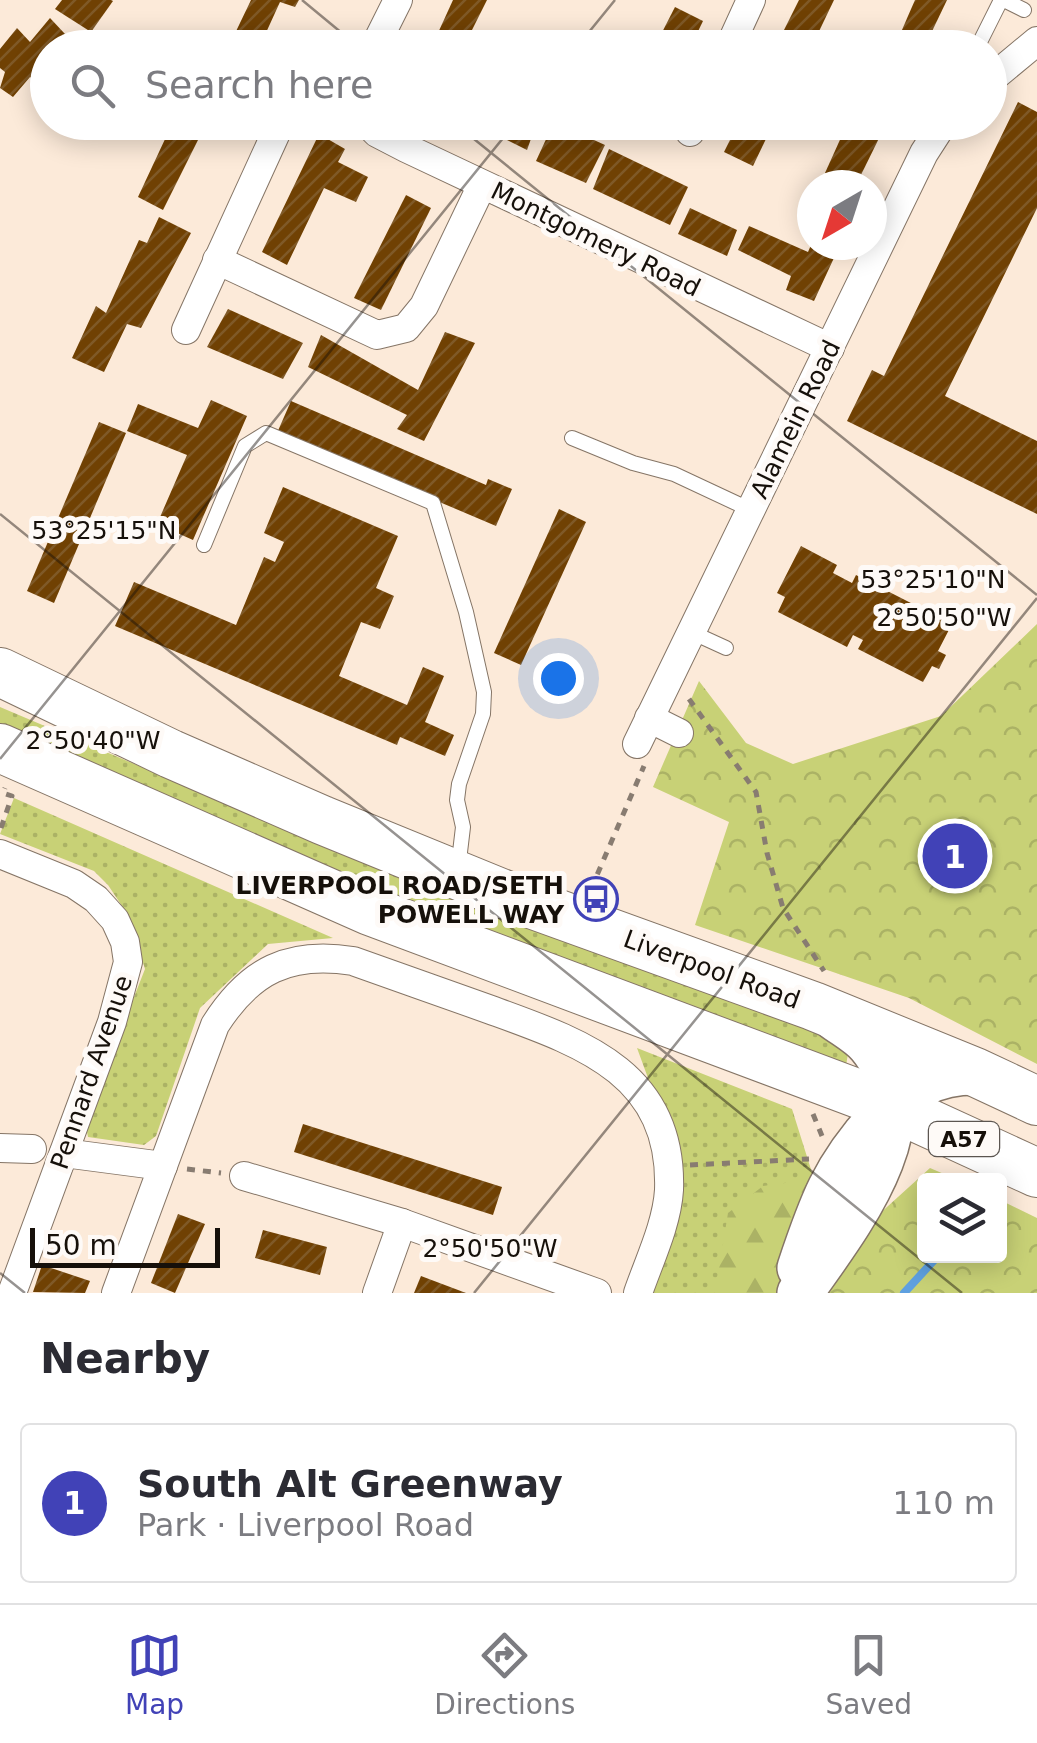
<!DOCTYPE html>
<html lang="en">
<head>
<meta charset="utf-8">
<style>
	:root { --surface:#fff; --page:#f7f7f7; --text:#2b2b33; --muted:#7c7c81; --line:#e1e1e2; --accent:#4142b7 }
	body { margin:0; font-family:"DejaVu Sans",sans-serif; background:var(--page); color:var(--text) }
	.controls { position:absolute; right:30px; bottom:30px; display:grid; overflow:hidden; border-radius:10px; box-shadow:0 5px 25px #0003 }
	.controls button { width:90px; height:90px; display:grid; place-items:center; padding:0; border:0; border-bottom:2px solid var(--line); background:var(--surface); color:var(--text); font:50px sans-serif }
	.compass { position:absolute; left:797px; top:170px; width:90px; height:90px; border-radius:50%; background:var(--surface); box-shadow:0 5px 25px #0003; rotate:219deg }
	.scale { position:absolute; left:30px; bottom:25px; width:190px; box-sizing:border-box; padding-left:10px; border:5px solid #16100a; border-top:0; font-size:28px; line-height:35px; white-space:nowrap; color:#16100a; -webkit-text-stroke:8px #fefaf7; paint-order:stroke }
	.you { position:absolute; left:558px; top:678px; width:35px; height:35px; margin:-25px; border:8px solid #fff; border-radius:50%; background:#1a73e8; box-shadow:0 0 0 15px #1a73e833 }
	.badge { display:grid; place-items:center; width:65px; height:65px; border-radius:50%; background:var(--accent); color:#fff; font-size:32px; font-weight:700 }
	.pin { position:absolute; translate:-50% -50%; border:5px solid #fff; box-shadow:0 2px 10px #0006 }
	.list { margin:0; padding:0; list-style:none }
	h2 { display:flex; justify-content:space-between; align-items:center; height:130px; margin:0; padding:0 40px; font-size:42px }
	h2 small { font-size:32px; font-weight:400; color:var(--muted) }
	.list li { display:grid; grid-template-columns:65px 1fr auto; gap:30px; align-items:center; box-sizing:border-box; height:160px; margin:0 20px 20px; padding:0 20px; border:2px solid var(--line); border-radius:10px }
	.list b { display:block; font-size:38px; white-space:nowrap }
	.list p { margin:0; font-size:32px; white-space:nowrap; color:var(--muted) }
	.list em { font-size:32px; font-style:normal; color:var(--muted) }
	.icon { flex:none; width:55px; height:55px; fill:none; stroke:currentColor; stroke-width:2; stroke-linecap:round; stroke-linejoin:round }
	.map { position:relative; flex:none; width:1037px; height:1293px; overflow:hidden }
	.search { position:absolute; background:var(--surface); box-shadow:0 5px 25px #0003; left:30px; right:30px; top:30px; height:110px; display:flex; align-items:center; gap:25px; box-sizing:border-box; padding:0 35px; border-radius:55px; color:var(--muted); font-size:38px }
	.sheet { height:310px; background:var(--surface) }
	nav { display:flex; justify-content:space-around; align-items:center; box-sizing:border-box; height:140px; border-top:2px solid var(--line); background:var(--surface); font-size:28px; color:var(--muted) }
	nav a { display:grid; justify-items:center; gap:5px }
	nav .on { color:var(--accent) }
	.map>svg:first-child { display:block }
</style>
</head>
<body>
<div class="map">
<svg width="1037" height="1293" viewBox="0 0 1037 1293">
	<defs>
		<pattern id="grass-dots" width="8" height="8" patternUnits="userSpaceOnUse" patternTransform="scale(2.5)"><rect width="8" height="8" fill="#c8d176"/><path d="M2 2h.1M6 6h.1" fill="none" stroke="#abb265" stroke-width="1.8" stroke-linecap="round"/></pattern>
		<pattern id="forest-firs" width="22" height="20" patternUnits="userSpaceOnUse" patternTransform="scale(2.5)"><rect width="22" height="20" fill="#c8d176"/><path d="M5 1l3.5 6h-7zM16 11l3.5 6h-7z" fill="#abb265"/></pattern>
		<pattern id="park-crowns" width="20" height="18" patternUnits="userSpaceOnUse" patternTransform="scale(2.5)"><rect width="20" height="18" fill="#c8d176"/><path d="M2 6a3 3 0 1 1 6 0M12 15a3 3 0 1 1 6 0" fill="none" stroke="#abb265"/></pattern>
		<pattern id="building-hatch" width="6" height="6" patternUnits="userSpaceOnUse" patternTransform="scale(2.5)"><rect width="6" height="6" fill="#704103"/><path d="M-1 1l2-2M0 6l6-6M5 7l2-2" fill="none" stroke="#7f5927"/></pattern>
	</defs>
	<rect width="100%" height="100%" fill="#fcead9"/>
	<g fill="url(#grass-dots)">
		<path d="M0 707 415 883 821 1030 849 1047 846 1066 564 967 0 735Z"/>
		<path d="M14 798 333 938 268 944 200 1008 156 1136 144 1145 88 1137 85 1122 145 969 128 915 108 885 94 871 0 834Z"/>
		<path d="M637 1048 792 1109 814 1179 762 1293H645L674 1198 672 1121 648 1078Z"/>
	</g>
	<path fill="url(#forest-firs)" d="M814 1179 792 1293H715L728 1213 763 1186Z"/>
	<g fill="url(#park-crowns)">
		<path d="M1037 624V1064L909 998 695 925 729 822 653 787 699 681 746 743 793 764 941 716Z"/>
		<path d="M930 1168 958 1180H924V1256H1000V1200L1037 1218V1293H820L845 1245Z"/>
	</g>
	<g fill="none" stroke-linecap="round" stroke-linejoin="round">
		<path stroke="#5ea0e0" stroke-width="8" d="M904 1293 938 1256"/>
	</g>
	<g fill="url(#building-hatch)">
		<path d="M62 0H111L113 1 91 32 55 9Z"/>
		<path d="M251 0H299L295 7 280 2 259 48H228Z"/>
		<path d="M453 0H487L463 48H435L432 46Z"/>
		<path d="M799 0H834L811 48H775Z"/>
		<path d="M915 0H947L924 48 898 39Z"/>
		<path d="M675 7 703 21 690 48H654Z"/>
		<path d="M50 18 65 34 54 48H48V56L42 62 48 67V89L30 77 13 97 0 88 5 72 0 68V49L17 28 30 42Z"/>
		<path d="M1018 102 1037 112V208L945 396 1037 441V514L847 421 872 370 884 376Z"/>
		<path d="M173 122H181L201 134 163 210 138 197Z"/>
		<path d="M193 122H224L218 134Z"/>
		<path d="M471 122H537L527 150Z"/>
		<path d="M554 122 605 145 586 183 536 161Z"/>
		<path d="M739 122H774L753 166 724 152Z"/>
		<path d="M848 122H887L856 185 825 173Z"/>
		<path d="M319 134 345 149 338 162 368 177 356 202 324 188 287 265 262 252Z"/>
		<path d="M609 149 688 187 670 225 593 189Z"/>
		<path d="M406 195 431 208 381 310 354 298Z"/>
		<path d="M690 208 737 230 727 256 678 234Z"/>
		<path d="M159 217 191 233 141 328 127 324 104 372 72 358 96 306 106 313 139 240 147 243Z"/>
		<path d="M749 226 808 252 811 245H840L814 301 786 290 791 276 738 250Z"/>
		<path d="M228 309 303 343 283 379 207 347Z"/>
		<path d="M445 332 475 343 424 441 397 429 407 415 308 367 321 335 418 390Z"/>
		<path d="M211 400 247 416 193 540 157 524 187 455 127 431 138 404 198 428Z"/>
		<path d="M291 401 486 485 488 479 512 489 496 526 277 433Z"/>
		<path d="M99 422 126 433 54 603 27 591Z"/>
		<path d="M283 487 398 536 376 588 394 596 380 629 361 622 339 676 407 705 423 667 444 676 425 722 454 735 445 756 400 737 397 745 115 626 134 582 236 625 264 557 275 562 284 542 264 533Z"/>
		<path d="M559 509 586 522 521 665 494 653Z"/>
		<path d="M801 546 837 565 833 573 852 583 856 575 952 624 938 651 946 655 939 669 932 666 923 682 858 649 863 640 853 635 847 647 778 612 785 597 777 593Z"/>
		<path d="M303 1124 502 1187 493 1215 294 1152Z"/>
		<path d="M178 1214 205 1224 175 1293 151 1283Z"/>
		<path d="M263 1230 327 1247 320 1275 255 1258Z"/>
		<path d="M42 1265 90 1281 85 1293 33 1292Z"/>
		<path d="M421 1276 466 1293H414Z"/>
	</g>
	<g fill="none" stroke-linecap="round" stroke-linejoin="round">
		<g stroke="#857566" stroke-width="16">
			<g id="service">
				<path d="M1004 0 1024 10"/>
				<path d="M977 48 1001 0"/>
				<path d="M572 438 633 463 674 474 751 510"/>
				<path d="M204 545 245 446 266 433 433 503 466 612 484 692 483 714 459 784 457 800 463 827 458 869"/>
				<path d="M691 632 726 648"/>
			</g>
		</g>
		<g stroke="#857566" stroke-width="30">
			<g id="minor">
				<path d="M374 48 398 0"/>
				<path d="M729 48 751 0"/>
				<path d="M990 80 1037 41"/>
				<path d="M366 122 377 133 406 148 830 348"/>
				<path d="M690 132 695 122"/>
				<path d="M217 260 377 335 406 328 424 306 482 185"/>
				<path d="M186 330 281 122"/>
				<path d="M649 718 679 733"/>
				<path d="M637 744 924 153 944 122"/>
				<path d="M0 854 74 884 96 899 115 920 125 942 128 962 112 1022 12 1293"/>
				<path d="M0 1148 32 1149"/>
				<path d="M64 1153 163 1166"/>
				<path d="M244 1176 402 1223 597 1293"/>
				<path d="M116 1293 215 1025C250 970 289 951 353 961 399 977 445 994 491 1010 582 1043 673 1073 669 1190 667 1224 649 1261 638 1293"/>
				<path d="M377 1293 402 1223"/>
			</g>
		</g>
		<g stroke="#857566" stroke-width="48">
			<g id="primary">
				<path d="M800 1268C821 1205 834 1168 880 1118 908 1088 933 1072 975 1072"/>
				<path d="M800 1293C843 1231 934 1121 870 1045 861 1034 846 1026 834 1017"/>
			</g>
		</g>
		<g stroke="#857566" stroke-width="50">
			<g id="trunk">
				<path d="M0 672 171 754 322 820 506 895 813 1006 975 1072 1037 1101"/>
				<path d="M0 748 370 911 891 1106 1037 1173"/>
			</g>
		</g>
		<g stroke="#887c71" stroke-width="5" stroke-dasharray="8 8" stroke-linecap="butt">
			<path d="M689 699 756 792 767 853 783 908 824 971"/>
			<path d="M1 828 12 796 3 793 5 788"/>
			<path d="M591 889 644 766"/>
			<path d="M813 1114 822 1136"/>
			<path d="M690 1165 809 1159"/>
			<path d="M187 1169 221 1173"/>
		</g>
		<use href="#service" stroke="#fff" stroke-width="14"/>
		<use href="#minor" stroke="#fff" stroke-width="28"/>
		<use href="#primary" stroke="#fff" stroke-width="45"/>
		<use href="#trunk" stroke="#fff" stroke-width="48"/>
	</g>
	<path fill="none" stroke="#16100a" stroke-width="2.5" stroke-opacity="0.45" d="M302 0 360 48M576 48 615 0M453 122 1037 595M0 514 962 1293M0 759 516 122M0 1273 25 1293M474 1293 1037 598"/>
	<defs>
		<g id="bus-ring" transform="scale(2.25)"><circle r="9.5" fill="#fefaf7" stroke="#4142b7" stroke-width="1.5"/><path d="M-5-6H5V4H4V6H2V4H-2V6H-4V4H-5ZM-3.5-4V0h7V-4ZM-3.5 1.2v1.5H-2V1.2ZM2 1.2v1.5H3.5V1.2Z" fill="#4142b7"/></g>
	</defs>
	<g fill-rule="evenodd">
		<use href="#bus-ring" x="596" y="899"/>
	</g>
	<g text-anchor="middle" stroke-width="10" stroke-linejoin="round" paint-order="stroke">
		<rect fill="#fefaf7" stroke="#5c5651" stroke-width="2.5" x="929" y="1122" width="70" height="34" rx="8"/>
		<g font-size="22" font-weight="bold" fill="#16100a">
			<text x="964" y="1147">A57</text>
		</g>
		<g font-size="25" fill="#16100a" stroke="#fefaf7">
			<text transform="translate(596 239) rotate(26)" y="9">Montgomery Road</text>
			<text transform="translate(795 419) rotate(-64)" y="9">Alamein Road</text>
			<text transform="translate(712 969) rotate(20)" y="9">Liverpool Road</text>
			<text transform="translate(91 1072) rotate(-71)" y="9">Pennard Avenue</text>
		</g>
		<g font-size="25" font-weight="bold" fill="#16100a" stroke="#fefaf7" text-anchor="end">
			<text x="564" y="894">LIVERPOOL ROAD/SETH<tspan x="564" dy="29">POWELL WAY</tspan></text>
		</g>
	</g>
	<g font-size="25" text-anchor="middle" fill="#16100a" stroke="#fefaf7" stroke-width="10" stroke-linejoin="round" paint-order="stroke">
		<text x="104" y="539">53°25'15"N</text>
		<text x="933" y="588">53°25'10"N</text>
		<text x="944" y="626">2°50'50"W</text>
		<text x="93" y="749">2°50'40"W</text>
		<text x="490" y="1257">2°50'50"W</text>
	</g>
</svg>
<div class="controls">
<button><svg class="icon" aria-label="layers" viewBox="0 0 24 24"><path d="M12 4l9 5-9 5-9-5zM3 14l9 5 9-5"/></svg></button>
</div>
<svg class="compass" viewBox="-18 -18 36 36"><path d="M0-13l5 13h-10z" fill="#e53935"/><path d="M0 13l5-13h-10z" fill="#7c7c81"/></svg>
<div class="scale">50 m</div>
<div class="you"></div>
<div class="pin badge" style="left:955px;top:856px">1</div>
<div class="search"><svg class="icon" aria-label="search" viewBox="0 0 24 24"><circle cx="10" cy="10" r="6"/><path d="M15 15l6 6"/></svg>Search here</div>
</div>
<section class="sheet">
<h2>Nearby<small></small></h2>
<ul class="list">
<li><span class="badge">1</span><div><b>South Alt Greenway</b><p>Park · Liverpool Road</p></div><em>110 m</em></li>
</ul>
</section>
<nav>
<a class="on"><svg class="icon" aria-label="map" viewBox="0 0 24 24"><path d="M3 6l6-2 6 2 6-2v14l-6 2-6-2-6 2zM9 4v14M15 6v14"/></svg>Map</a>
<a><svg class="icon" aria-label="directions" viewBox="0 0 24 24"><path d="M12 3l9 9-9 9-9-9zM9 14v-3h6M13 9l2 2-2 2"/></svg>Directions</a>
<a><svg class="icon" aria-label="saved" viewBox="0 0 24 24"><path d="M7 4h10v16l-5-4-5 4z"/></svg>Saved</a>
</nav>
</body>
</html>
